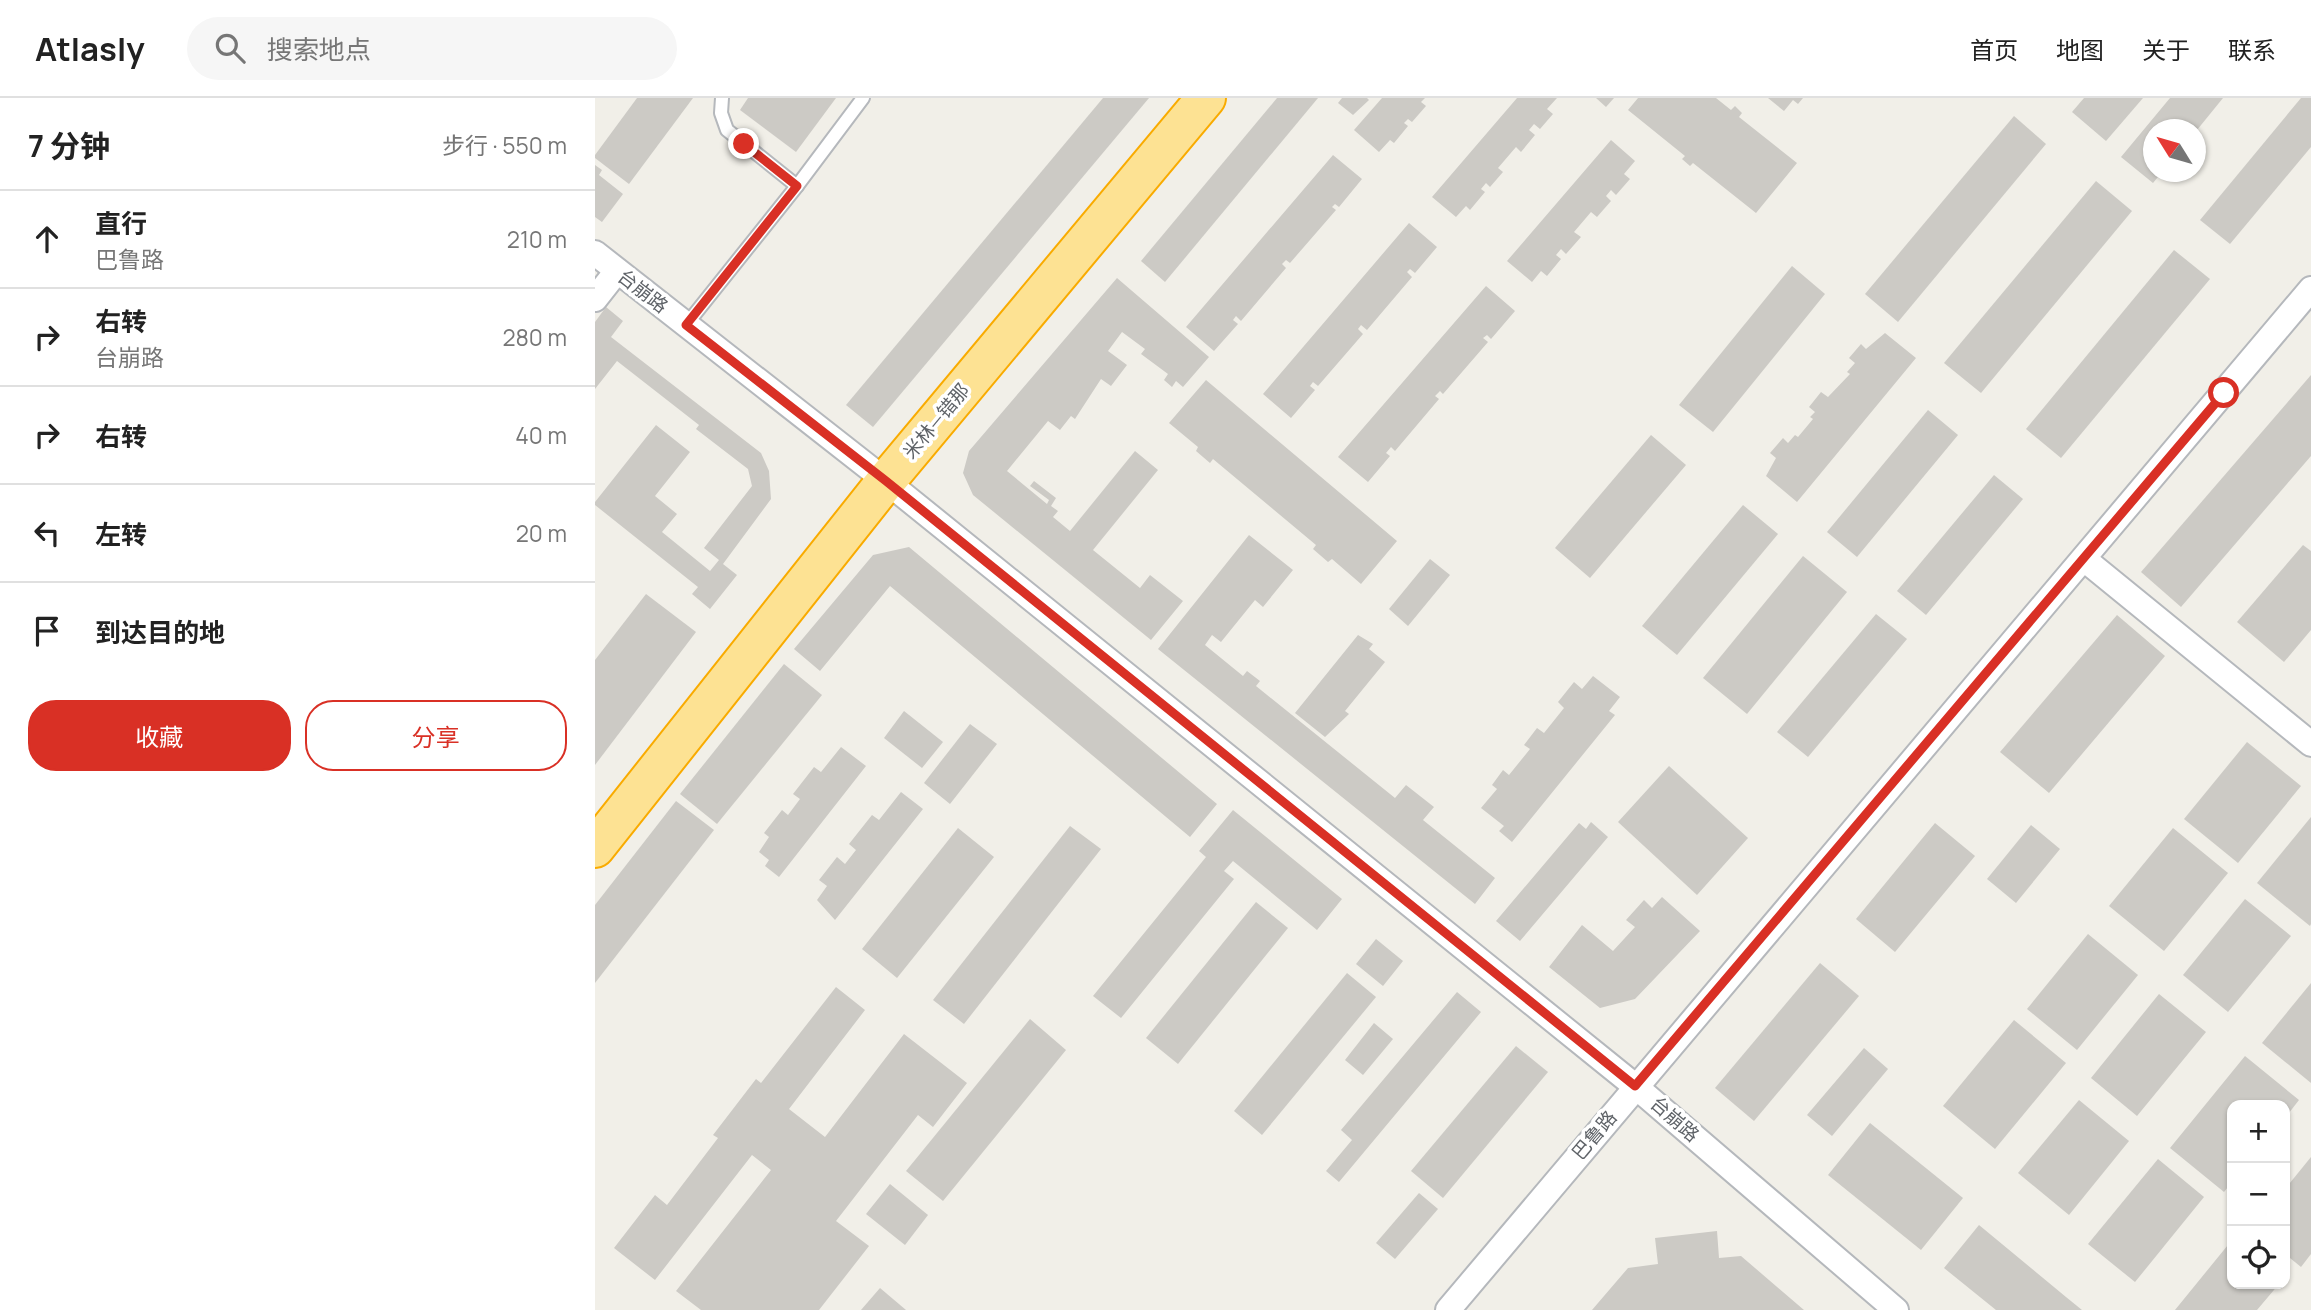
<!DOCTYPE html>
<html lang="zh">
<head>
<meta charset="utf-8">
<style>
	:root { --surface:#fff; --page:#f6f6f6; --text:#222; --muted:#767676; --line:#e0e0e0; --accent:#d93025 }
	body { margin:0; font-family:Manrope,"Noto Sans SC",sans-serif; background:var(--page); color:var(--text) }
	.controls { position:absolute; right:21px; bottom:21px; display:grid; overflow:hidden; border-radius:14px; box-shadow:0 2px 5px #0004 }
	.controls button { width:63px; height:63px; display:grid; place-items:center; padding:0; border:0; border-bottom:2px solid var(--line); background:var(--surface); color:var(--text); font:35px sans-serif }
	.compass { position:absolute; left:1548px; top:21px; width:63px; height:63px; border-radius:50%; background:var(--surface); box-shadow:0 2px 5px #0004; rotate:307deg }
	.stop { position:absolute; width:21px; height:21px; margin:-16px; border:5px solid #d93025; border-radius:50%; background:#fff }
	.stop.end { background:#d93025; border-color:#fff; box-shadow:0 2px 7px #0008 }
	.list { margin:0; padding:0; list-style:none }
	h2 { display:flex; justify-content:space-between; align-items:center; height:91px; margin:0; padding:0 28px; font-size:30px }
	h2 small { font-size:23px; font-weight:400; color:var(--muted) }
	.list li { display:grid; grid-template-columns:46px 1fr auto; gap:21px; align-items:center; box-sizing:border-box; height:98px; padding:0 28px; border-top:2px solid var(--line) }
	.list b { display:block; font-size:26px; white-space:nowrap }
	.list p { margin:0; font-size:23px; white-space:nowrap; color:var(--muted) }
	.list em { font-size:23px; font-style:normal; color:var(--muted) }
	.actions { display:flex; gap:14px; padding:21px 28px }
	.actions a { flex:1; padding:16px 0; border:2px solid var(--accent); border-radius:28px; text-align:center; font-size:24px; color:var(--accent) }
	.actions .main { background:var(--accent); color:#fff }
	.icon { flex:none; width:38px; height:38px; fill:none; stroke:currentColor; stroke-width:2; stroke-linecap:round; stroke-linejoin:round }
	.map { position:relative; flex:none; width:1716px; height:1212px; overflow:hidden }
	header { display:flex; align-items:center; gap:42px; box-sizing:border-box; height:98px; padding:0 35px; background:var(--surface); border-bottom:2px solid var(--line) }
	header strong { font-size:33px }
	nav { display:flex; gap:38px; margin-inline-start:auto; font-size:24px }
	.search { width:490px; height:63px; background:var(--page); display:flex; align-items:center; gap:18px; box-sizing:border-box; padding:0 24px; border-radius:38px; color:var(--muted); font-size:26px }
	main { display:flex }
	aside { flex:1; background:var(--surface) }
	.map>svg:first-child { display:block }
</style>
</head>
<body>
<header>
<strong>Atlasly</strong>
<div class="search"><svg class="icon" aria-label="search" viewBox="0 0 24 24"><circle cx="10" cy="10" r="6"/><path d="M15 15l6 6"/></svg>搜索地点</div>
<nav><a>首页</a><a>地图</a><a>关于</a><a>联系</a></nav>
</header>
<main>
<aside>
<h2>7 分钟<small>步行 · 550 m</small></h2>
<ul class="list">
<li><svg class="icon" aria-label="ahead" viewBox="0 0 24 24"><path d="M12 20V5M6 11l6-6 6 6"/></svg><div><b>直行</b><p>巴鲁路</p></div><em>210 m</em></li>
<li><svg class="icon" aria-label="right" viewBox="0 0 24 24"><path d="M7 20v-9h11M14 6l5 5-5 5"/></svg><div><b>右转</b><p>台崩路</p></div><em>280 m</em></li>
<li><svg class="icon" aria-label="right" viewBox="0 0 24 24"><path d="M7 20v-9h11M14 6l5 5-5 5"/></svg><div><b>右转</b></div><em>40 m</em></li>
<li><svg class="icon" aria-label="left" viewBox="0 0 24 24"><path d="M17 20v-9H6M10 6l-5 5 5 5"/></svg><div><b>左转</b></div><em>20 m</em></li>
<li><svg class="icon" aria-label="arrive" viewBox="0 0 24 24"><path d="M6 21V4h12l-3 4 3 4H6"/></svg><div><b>到达目的地</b></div></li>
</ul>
<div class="actions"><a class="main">收藏</a><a>分享</a></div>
</aside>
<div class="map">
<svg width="1716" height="1212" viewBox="0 0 1716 1212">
	<rect width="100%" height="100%" fill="#f1efe8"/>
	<g fill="#cccac5">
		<path d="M42 0H98L34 86 0 60V57Z"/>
		<path d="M153 0H241L201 54 145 12Z"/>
		<path d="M508 0H554L278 329 251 307Z"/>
		<path d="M682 0H723L570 184 546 163Z"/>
		<path d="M747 0H772L774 2 758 17 743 5Z"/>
		<path d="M787 0H830L826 4 831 8 817 24 813 21 809 25 813 28 799 45 795 42 784 54 759 32Z"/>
		<path d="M922 0H962L952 11 958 16 945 31 939 26 934 32 940 37 926 54 921 49 903 70 908 74 895 89 891 85 886 91 890 94 875 112 871 108 861 119 837 99Z"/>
		<path d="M1001 0H1019L1011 9Z"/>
		<path d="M1043 0H1121L1136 12 1140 8 1147 15 1144 19 1202 65 1161 115 1098 65 1095 68 1087 61 1090 58 1033 12Z"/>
		<path d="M1173 0H1208L1203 6 1198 2 1189 13Z"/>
		<path d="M1489 0H1548L1511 43 1477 14Z"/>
		<path d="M1575 0H1628L1602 32H1559V74H1567L1558 85 1526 59Z"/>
		<path d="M1706 0H1716V49L1635 146 1605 122Z"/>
		<path d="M1419 18 1451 46 1303 224 1270 196Z"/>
		<path d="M1016 42 1040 63 1029 76 1035 81 1021 97 1016 92 1011 98 1016 103 1002 119 996 114 979 134 986 139 971 156 966 151 961 157 966 161 952 178 946 173 937 184 912 163Z"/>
		<path d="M738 57 767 81 744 109 740 106 737 109 741 112 695 165 691 162 687 166 691 170 646 223 641 218 638 222 643 226 619 253 591 229Z"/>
		<path d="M0 67 7 72 4 77 28 96 7 124 0 119Z"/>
		<path d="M1501 83 1537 113 1386 295 1349 265Z"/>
		<path d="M814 125 842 149 820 175 815 171 812 174 817 179 772 232 766 227 763 231 768 236 723 288 718 284 715 288 720 292 696 320 668 296Z"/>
		<path d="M1579 152 1615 181 1466 360 1431 331Z"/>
		<path d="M1197 168 1230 196 1118 334 1084 307Z"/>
		<path d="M522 180 614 259 588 289 581 283 577 289 569 282 573 276 546 256 550 251 527 234 513 253 532 267 516 288 506 281 480 321 476 318 465 332 453 323 412 373 452 406 454 402 435 388 439 383 461 400 456 408 463 413 458 419 475 433 540 353 563 372 498 452 545 490 555 477 588 503 556 542 378 397 368 375 374 353Z"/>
		<path d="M891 188 920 213 896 241 892 237 888 240 893 244 848 296 845 293 840 298 844 301 800 353 796 349 791 355 795 358 773 384 743 359Z"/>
		<path d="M11 209 28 223 16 239 166 355 174 373 176 401 128 466 142 477 115 511 97 496 103 489 0 407V404L61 327 95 354 60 398 82 416 67 434 115 473 124 462 109 450 157 388 153 371 101 331 104 327 22 263 0 291V224Z"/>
		<path d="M1290 235 1321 260 1202 404 1171 378 1181 360 1175 355 1188 340 1193 345 1200 337 1203 339 1218 321 1215 319 1220 314 1214 309 1226 294 1233 299 1255 276 1252 274 1260 265 1254 260 1266 246 1271 251Z"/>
		<path d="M1716 277V358L1586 509 1546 474Z"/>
		<path d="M611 282 802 443 766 486 737 461 733 464 718 451 721 447 618 361 615 365 601 353 603 349 574 325Z"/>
		<path d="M1333 312 1363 337 1262 459 1232 434Z"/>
		<path d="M1056 337 1091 367 995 480 960 450Z"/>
		<path d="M1399 377 1428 401 1331 517 1302 493Z"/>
		<path d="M1148 407 1183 436 1082 557 1047 528Z"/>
		<path d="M654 437 698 472 668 509 660 502 626 544 617 537 610 547 648 578 652 573 665 583 661 588 800 700 811 687 839 709 828 722 900 780 880 806 563 551Z"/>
		<path d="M1708 447 1716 453V532L1689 564 1642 524Z"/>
		<path d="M314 449 622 706 595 739 295 488 225 573 199 551 278 457Z"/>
		<path d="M1208 458 1252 494 1152 616 1108 580Z"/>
		<path d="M835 461 855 477 813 528 794 511Z"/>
		<path d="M51 496 101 534 0 667V562Z"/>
		<path d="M1281 516 1312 541 1213 659 1182 634Z"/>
		<path d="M1522 517 1570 558 1454 695 1405 654Z"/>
		<path d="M763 537 778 546 774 551 790 564 750 613 754 616 730 639 700 615Z"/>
		<path d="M189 566 227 597 122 726 85 696Z"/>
		<path d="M998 578 1025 599 1014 613 1020 617 917 744 904 733 909 728 886 710 902 691 897 687 908 672 914 677 935 651 929 647 942 630 949 635 969 610 963 604 979 584 987 591Z"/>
		<path d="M309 613 348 644 327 670 289 640Z"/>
		<path d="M375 626 402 646 355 706 329 685Z"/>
		<path d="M1652 644 1706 688 1643 765 1589 721Z"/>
		<path d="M246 649 271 668 184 779 170 768 174 762 164 754 174 739 169 735 187 712 193 717 205 701 198 696 219 669 226 674Z"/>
		<path d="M1074 668 1153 740 1102 797 1023 724Z"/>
		<path d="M306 694 328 711 240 822 222 802 232 788 224 782 242 759 250 766 261 752 254 746 277 717 284 722Z"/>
		<path d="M81 703 119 732 0 885V807Z"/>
		<path d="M638 712 747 801 722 832 638 763 629 773 639 781 526 920 498 898 611 759 604 753Z"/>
		<path d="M1716 719V826L1715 828 1662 785Z"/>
		<path d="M996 724 1013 739 925 843 901 823 984 725 991 731Z"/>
		<path d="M1340 725 1380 758 1300 854 1261 821Z"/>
		<path d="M1436 727 1465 751 1421 805 1392 781Z"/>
		<path d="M475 728 506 751 369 926 338 902Z"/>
		<path d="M363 730 399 759 302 880 267 851Z"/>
		<path d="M1578 730 1633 775 1569 853 1514 808Z"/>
		<path d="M1067 799 1105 833 1040 901 1005 910 954 869 987 827 1018 853 1040 829 1031 822 1049 802 1057 810Z"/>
		<path d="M1650 801 1696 838 1633 914 1588 877Z"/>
		<path d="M661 804 693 830 583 966 551 940Z"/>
		<path d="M1493 836 1543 877 1482 952 1432 911Z"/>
		<path d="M781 841 808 863 788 888 761 866Z"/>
		<path d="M1225 865 1264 898 1159 1023 1120 990Z"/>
		<path d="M752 875 781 899 667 1037 639 1013Z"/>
		<path d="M1716 885V985L1667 945Z"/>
		<path d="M241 889 270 912 194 1011 230 1039 309 936 372 985 338 1029 323 1017 241 1123 274 1148 224 1212H106L81 1193 176 1072 157 1057 60 1182 19 1150 60 1097 72 1107 123 1040 118 1037 161 981 166 985Z"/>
		<path d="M862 894 886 914 744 1084 731 1073 757 1042 746 1032Z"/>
		<path d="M1564 896 1611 934 1542 1018 1496 980Z"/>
		<path d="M435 921 471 952 348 1103 311 1073Z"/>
		<path d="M1419 922 1471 965 1400 1051 1348 1008Z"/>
		<path d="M779 925 798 941 768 977 750 962Z"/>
		<path d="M921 948 953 974 848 1100 816 1073Z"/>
		<path d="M1269 950 1293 971 1237 1038 1212 1017Z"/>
		<path d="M1650 958 1704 1002 1690 1020V1007H1637V1084L1629 1094 1575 1050Z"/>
		<path d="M1484 1002 1534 1043 1474 1117 1423 1075Z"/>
		<path d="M1275 1025 1368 1100 1326 1152 1233 1077Z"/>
		<path d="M1716 1059V1156L1706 1169 1690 1156V1091Z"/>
		<path d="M1563 1061 1609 1099 1540 1184 1493 1146Z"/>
		<path d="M295 1086 333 1117 310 1147 271 1116Z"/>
		<path d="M824 1095 843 1111 800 1161 781 1145Z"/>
		<path d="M1384 1127 1471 1199 1487 1212H1401L1349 1170Z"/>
		<path d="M1122 1133 1124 1160 1146 1158 1209 1212H997L1033 1170 1063 1166 1060 1140Z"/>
		<path d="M1637 1142V1186H1684L1662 1212H1580Z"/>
		<path d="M285 1190 311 1212H266Z"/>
	</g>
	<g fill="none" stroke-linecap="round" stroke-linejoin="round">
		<g stroke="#b5b8bc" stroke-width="16">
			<g id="lane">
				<path d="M127 0 126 15 132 32 202 88"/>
				<path d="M91 227 202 88 268 0"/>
			</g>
		</g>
		<g stroke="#b5b8bc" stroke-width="28">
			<g id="street">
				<path d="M0 155 291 383 1040 988 1301 1212"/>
				<path d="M0 201 22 173"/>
				<path d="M1489 461 1716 646"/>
				<path d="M853 1212 1716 191"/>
			</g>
		</g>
		<g stroke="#f9ab00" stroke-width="42">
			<path id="highway" d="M0 750 291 383 611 0"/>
		</g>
		<use href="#lane" stroke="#fff" stroke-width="12"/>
		<use href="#street" stroke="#fff" stroke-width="24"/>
		<use href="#highway" stroke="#fde293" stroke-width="38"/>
	</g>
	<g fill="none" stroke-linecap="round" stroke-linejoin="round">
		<path stroke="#d93025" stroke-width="9" d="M149 46 202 88 91 227 291 383 1040 988 1629 295"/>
	</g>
	<g text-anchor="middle" stroke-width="7" stroke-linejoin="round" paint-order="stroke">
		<g font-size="19" fill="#5f6368" stroke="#fff">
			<text transform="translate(48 193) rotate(38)" y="7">台崩路</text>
			<text transform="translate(341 323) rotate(-50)" y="7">米林—错那</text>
			<text transform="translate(1080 1021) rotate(41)" y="7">台崩路</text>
			<text transform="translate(999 1037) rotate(-50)" y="7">巴鲁路</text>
		</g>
	</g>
</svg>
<div class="controls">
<button>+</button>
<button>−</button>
<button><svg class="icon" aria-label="locate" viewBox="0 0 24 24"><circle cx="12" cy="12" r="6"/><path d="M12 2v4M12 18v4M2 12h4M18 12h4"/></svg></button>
</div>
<svg class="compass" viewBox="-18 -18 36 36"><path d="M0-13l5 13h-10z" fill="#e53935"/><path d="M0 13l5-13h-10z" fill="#767676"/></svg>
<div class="stop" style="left:1629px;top:295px"></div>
<div class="stop end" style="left:149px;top:46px"></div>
</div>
</main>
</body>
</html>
